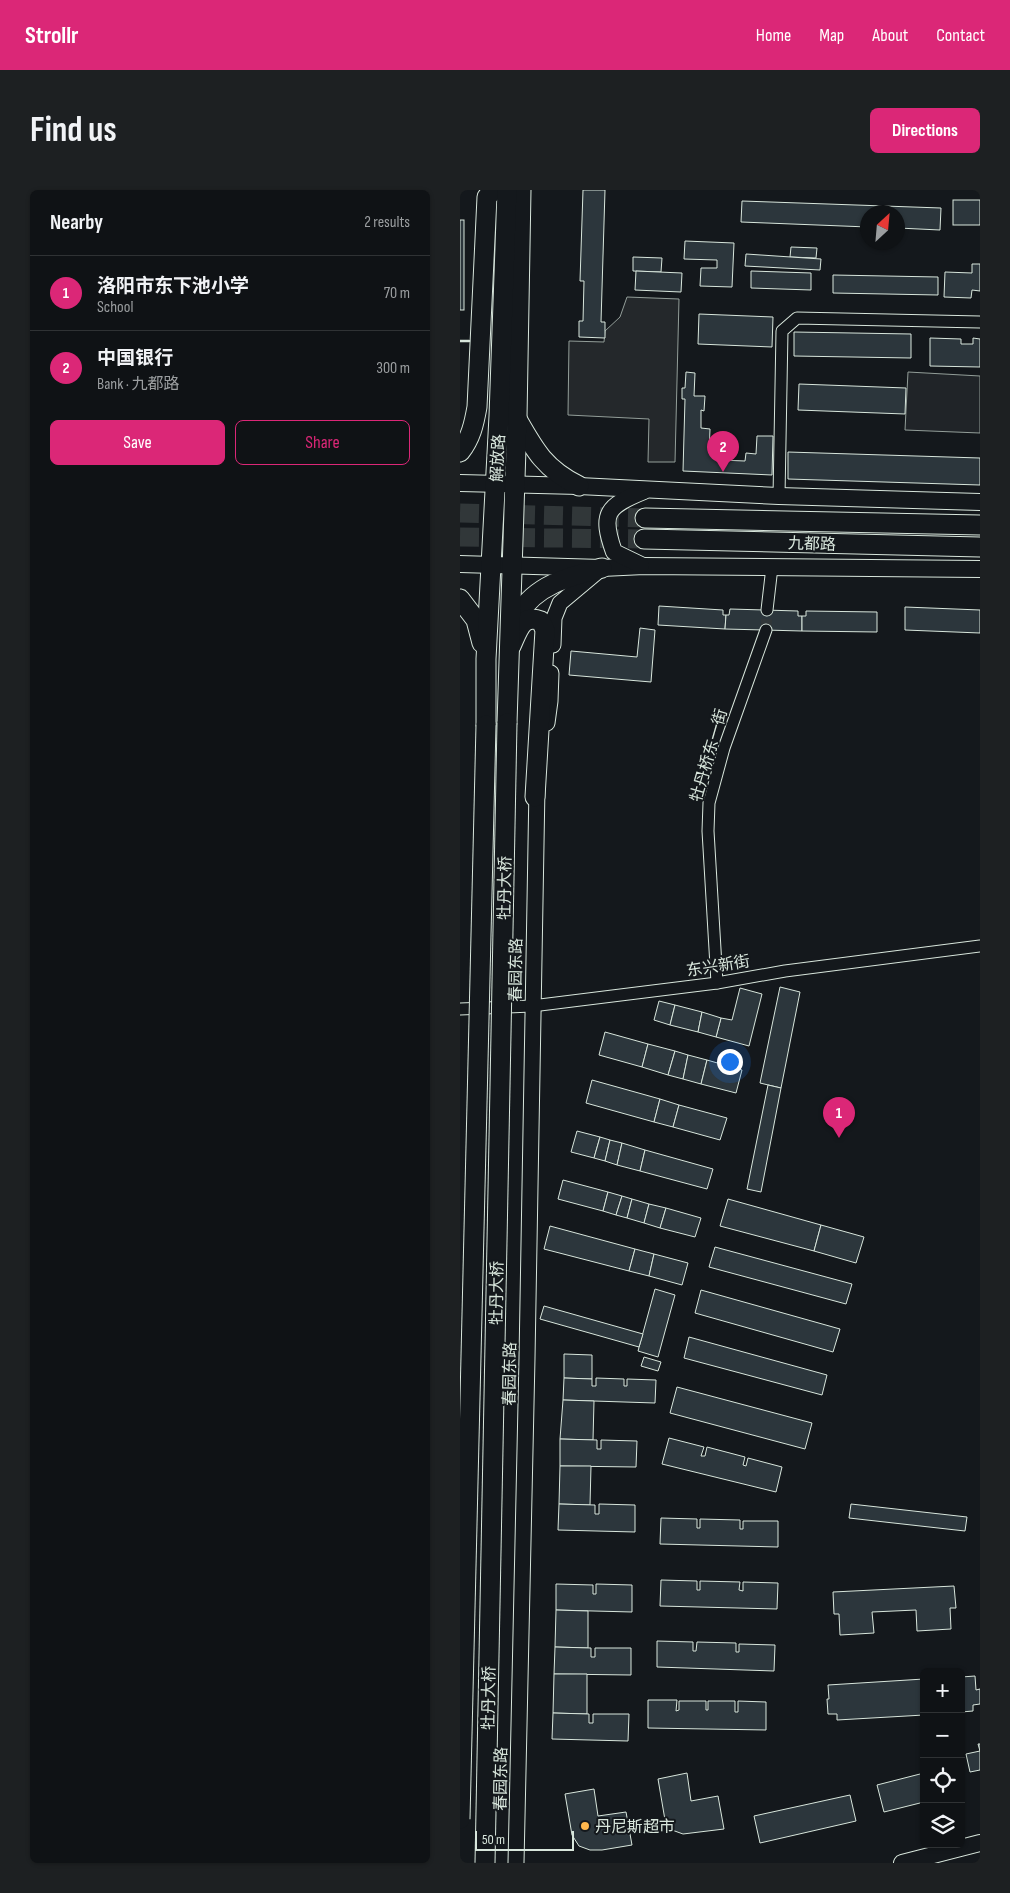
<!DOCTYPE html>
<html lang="en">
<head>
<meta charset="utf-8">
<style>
	:root { --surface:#0f1215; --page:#1d2022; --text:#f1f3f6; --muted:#9b9ea0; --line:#2f3234; --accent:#db2777 }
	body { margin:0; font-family:"Sofia Sans Condensed","Noto Sans SC",sans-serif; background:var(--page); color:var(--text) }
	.controls { position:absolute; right:15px; bottom:15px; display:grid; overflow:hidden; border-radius:8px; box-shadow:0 1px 4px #0004 }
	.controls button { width:45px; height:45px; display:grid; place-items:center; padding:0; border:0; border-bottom:1px solid var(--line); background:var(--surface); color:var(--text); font:25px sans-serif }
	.compass { position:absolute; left:400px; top:15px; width:45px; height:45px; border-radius:50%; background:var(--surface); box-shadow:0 1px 4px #0004; rotate:26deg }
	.scale { position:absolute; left:15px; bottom:12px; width:99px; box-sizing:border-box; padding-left:5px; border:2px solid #d8e6dc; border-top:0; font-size:14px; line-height:18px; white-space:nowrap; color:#d8e6dc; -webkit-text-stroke:4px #14181c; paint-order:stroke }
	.you { position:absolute; left:269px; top:871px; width:18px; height:18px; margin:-12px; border:4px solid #fff; border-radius:50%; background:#1a73e8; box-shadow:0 0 0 8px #1a73e833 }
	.badge { display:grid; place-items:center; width:32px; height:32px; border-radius:50%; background:var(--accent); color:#fff; font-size:16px; font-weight:700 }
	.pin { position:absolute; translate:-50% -41px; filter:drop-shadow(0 1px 2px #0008) }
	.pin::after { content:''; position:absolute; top:26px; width:18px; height:15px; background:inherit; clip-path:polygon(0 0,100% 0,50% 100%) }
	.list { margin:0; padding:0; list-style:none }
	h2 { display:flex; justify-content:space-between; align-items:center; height:65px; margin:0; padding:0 20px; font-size:21px }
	h2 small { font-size:16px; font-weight:400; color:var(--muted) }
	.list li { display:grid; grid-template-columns:32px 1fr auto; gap:15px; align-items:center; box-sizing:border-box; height:75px; padding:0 20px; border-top:1px solid var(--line) }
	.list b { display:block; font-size:19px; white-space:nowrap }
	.list p { margin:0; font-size:16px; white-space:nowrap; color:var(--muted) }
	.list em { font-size:16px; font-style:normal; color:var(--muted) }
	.actions { display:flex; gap:10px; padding:15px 20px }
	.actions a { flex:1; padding:11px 0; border:1px solid var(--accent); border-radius:8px; text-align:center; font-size:18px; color:var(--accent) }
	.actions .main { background:var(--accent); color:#fff }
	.icon { flex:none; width:28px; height:28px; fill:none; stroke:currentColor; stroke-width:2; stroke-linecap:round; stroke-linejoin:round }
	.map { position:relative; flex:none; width:520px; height:1673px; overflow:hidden; border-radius:8px }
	header { display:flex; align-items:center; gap:30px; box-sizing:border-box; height:70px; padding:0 25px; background:var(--accent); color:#fff }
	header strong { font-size:24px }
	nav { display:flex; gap:28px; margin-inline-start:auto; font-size:18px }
	.intro { display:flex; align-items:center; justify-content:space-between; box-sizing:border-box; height:120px; padding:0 30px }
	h1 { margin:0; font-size:35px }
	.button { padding:12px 22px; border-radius:8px; background:var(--accent); color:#fff; font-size:18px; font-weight:700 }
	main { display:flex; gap:30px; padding:0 30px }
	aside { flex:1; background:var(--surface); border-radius:8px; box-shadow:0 1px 4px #0004 }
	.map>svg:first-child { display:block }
</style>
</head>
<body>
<header>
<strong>Strollr</strong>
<nav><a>Home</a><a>Map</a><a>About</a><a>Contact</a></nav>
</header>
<div class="intro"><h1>Find us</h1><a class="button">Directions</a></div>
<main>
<aside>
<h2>Nearby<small>2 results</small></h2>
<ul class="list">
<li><span class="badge">1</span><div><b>洛阳市东下池小学</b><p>School</p></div><em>70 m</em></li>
<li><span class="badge">2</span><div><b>中国银行</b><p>Bank · 九都路</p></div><em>300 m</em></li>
</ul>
<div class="actions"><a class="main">Save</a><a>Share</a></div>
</aside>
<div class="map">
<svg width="520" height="1673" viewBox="0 0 520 1673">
	<rect width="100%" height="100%" fill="#14181c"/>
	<path fill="#202428" stroke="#939e99" d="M448 182 520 186V243L445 240Z"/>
	<path fill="#24282b" stroke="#939e99" d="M167 107 219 109 215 272H188L189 229 108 225 109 151 144 152 145 141 160 127Z"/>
	<g fill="#2c363c" stroke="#d8e6dc">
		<path d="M123 0H145L141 132H145V148L119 147V131H123L124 91H120Z"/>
		<rect x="493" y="10" width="27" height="25"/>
		<path d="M282 11 481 18 480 40 438 38V22H408V37L281 32Z"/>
		<rect x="0" y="30" width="4" height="90"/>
		<path d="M225 51 274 53 272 97 240 96 241 78H257V70L224 69Z"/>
		<path d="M331 57 357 58 356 68 330 67Z"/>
		<path d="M286 64 361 69 360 80 285 76Z"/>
		<path d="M173 67 202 68 201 82 173 81Z"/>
		<path d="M512 74H520V101L512 100 511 108 484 107 485 82 512 83Z"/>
		<path d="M176 81 222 83 221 102 175 100Z"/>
		<path d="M291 81 351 83V100L291 98Z"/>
		<path d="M373 85 478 87V105L373 103Z"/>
		<path d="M239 124 313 127 312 157 238 154Z"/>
		<path d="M334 142 451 144V168L334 166Z"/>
		<path d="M470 148 501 149V154H513V148L520 149V177L470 176Z"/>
		<path d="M226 182 235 183 234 206H245L244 221 241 220V238L250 239 249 263H260V270L285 271 286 263 296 264 297 246H313L312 285 223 281 225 209H222V198H225Z"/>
		<path d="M339 194 446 198 445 224 338 220Z"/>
		<path d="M328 262 520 268V295L328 289Z"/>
		<path d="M199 416 263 420V425H266L265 439 198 435Z"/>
		<path d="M445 417 520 420V443L445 440Z"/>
		<path d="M270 419 338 421V426H342V441L265 439 266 425H269Z"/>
		<path d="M346 421 417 422V442L342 441V426H346Z"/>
		<path d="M180 438 195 440 191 492 109 485 111 461 177 467Z"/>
		<path d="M320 797 340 802 321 898 300 893Z"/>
		<path d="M280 798 302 804 289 856 256 847 261 828 272 830Z"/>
		<path d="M199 811 215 815 210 835 194 830Z"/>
		<path d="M215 815 242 822 238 842 210 835Z"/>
		<path d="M242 822 261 828 256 847 238 842Z"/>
		<path d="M145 842 188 854 182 877 139 865Z"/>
		<path d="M188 854 215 861 208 885 182 877Z"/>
		<path d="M215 861 228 865 223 889 208 885Z"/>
		<path d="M228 865 247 870 241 894 223 889Z"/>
		<path d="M247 870 282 880 276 903 241 894Z"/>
		<path d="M132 890 200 909 194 932 126 913Z"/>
		<path d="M308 895 321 898 301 1002 287 999Z"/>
		<path d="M200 909 219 915 213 937 194 932Z"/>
		<path d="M219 915 267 928 260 950 213 937Z"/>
		<path d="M117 941 140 947 134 968 111 962Z"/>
		<path d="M140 947 150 950 145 971 134 968Z"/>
		<path d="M150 950 162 953 157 975 145 971Z"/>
		<path d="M162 953 185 960 180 981 157 975Z"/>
		<path d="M185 960 253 979 247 999 180 981Z"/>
		<path d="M103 990 148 1002 143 1021 98 1009Z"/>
		<path d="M148 1002 162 1006 156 1025 143 1021Z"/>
		<path d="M162 1006 172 1009 167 1028 156 1025Z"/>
		<path d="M172 1009 189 1014 184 1033 167 1028Z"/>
		<path d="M268 1009 361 1035 354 1061 260 1036Z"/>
		<path d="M189 1014 206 1018 200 1038 184 1033Z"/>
		<path d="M206 1018 241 1028 235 1047 200 1038Z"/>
		<path d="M361 1035 404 1047 396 1073 354 1061Z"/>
		<path d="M90 1036 175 1059 169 1081 84 1059Z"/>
		<path d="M255 1057 392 1094 386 1114 249 1077Z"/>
		<path d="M175 1059 194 1064 189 1086 169 1081Z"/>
		<path d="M194 1064 228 1073 222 1095 189 1086Z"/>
		<path d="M195 1099 215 1105 198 1167 178 1161Z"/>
		<path d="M241 1100 380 1139 373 1162 235 1123Z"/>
		<path d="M84 1116 183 1144 179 1157 80 1129Z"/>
		<path d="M229 1147 367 1185 362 1205 224 1168Z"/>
		<path d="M104 1164 132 1165V1189L104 1188Z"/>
		<path d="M184 1167 201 1172 198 1181 181 1176Z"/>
		<path d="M104 1188 132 1189V1196H136V1188L164 1189V1196H167V1189L196 1190 195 1213 103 1210Z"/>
		<path d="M217 1197 352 1233 345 1259 210 1223Z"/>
		<path d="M103 1210 134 1211 133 1250 100 1249Z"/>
		<path d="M209 1248 244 1257 241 1266H245L247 1257 285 1267 283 1275 286 1276 288 1268 322 1277 316 1302 202 1274Z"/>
		<path d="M100 1249 137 1250V1259H141V1250L177 1251 176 1277 100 1276Z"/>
		<path d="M100 1276H131L130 1315 99 1314Z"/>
		<path d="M99 1314 135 1315V1324H139V1314L175 1315V1342L98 1340Z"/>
		<path d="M391 1314 507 1327 505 1341 389 1328Z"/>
		<path d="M201 1328 237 1329V1338H240V1329L280 1330V1339H283V1331H318V1357L200 1354Z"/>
		<path d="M201 1390 237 1391V1400H240V1391L280 1392 279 1400 283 1401V1392L318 1393 317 1419 200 1416Z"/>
		<path d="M96 1394 133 1395V1404H136V1394L172 1395V1422L96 1420Z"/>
		<path d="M494 1396 496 1418H490L491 1439 457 1441 456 1420 412 1422 414 1443 380 1445 379 1424H374L373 1402Z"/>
		<path d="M96 1420 128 1421V1458L95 1457Z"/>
		<path d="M197 1451 233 1452V1461H236L237 1452 276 1453V1462H279V1454L315 1455 314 1481 197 1477Z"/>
		<path d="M95 1457 131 1458V1467H135V1458H171V1485L94 1484Z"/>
		<path d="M94 1484H127V1524L93 1523Z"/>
		<path d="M515 1486 516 1500 520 1499V1514L513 1515V1521L501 1522V1487Z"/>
		<path d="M464 1489V1525L377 1530V1524H368L367 1509H369L368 1495Z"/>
		<path d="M188 1510H217L216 1521 219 1520V1511H246V1520H248V1511H275V1522H278V1511L306 1512V1540L188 1538Z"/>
		<path d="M93 1523 129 1524V1533H133V1524H169L168 1551 92 1549Z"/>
		<path d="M518 1554H520V1580L510 1582 506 1564 520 1561Z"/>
		<path d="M227 1583 231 1611 258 1606 264 1639 223 1644 212 1640 205 1630 198 1589Z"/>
		<path d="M464 1583V1612L424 1622 417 1595Z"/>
		<path d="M134 1599 138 1626 166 1622 172 1655 142 1660H130L119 1656 112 1645 105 1604Z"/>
		<path d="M390 1605 396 1631 300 1653 294 1626Z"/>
	</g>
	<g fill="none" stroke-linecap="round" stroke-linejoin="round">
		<path stroke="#313739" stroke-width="11" stroke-dasharray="11 5.5" stroke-linecap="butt" d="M306 440 307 420"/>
		<g stroke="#313739" stroke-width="19" stroke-dasharray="19 9" stroke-linecap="butt">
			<path d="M0 323 185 328"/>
			<path d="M0 347 184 349"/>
		</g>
		<g stroke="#d8e6dc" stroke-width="13">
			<g id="minor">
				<path d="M319 306 322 141 337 128 520 132"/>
				<path d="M307 420 312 377"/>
				<path d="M257 793 248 641 249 613 264 558 306 440"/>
				<path d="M0 819 72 816 257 793 325 781 520 756"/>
			</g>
		</g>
		<g stroke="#d8e6dc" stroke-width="17">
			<g id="tertiary">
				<path d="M93 455 94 428 100 413 137 382"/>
				<path d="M87 533 90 511 91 483"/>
				<path d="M56 1673 67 1168 77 597"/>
			</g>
		</g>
		<g stroke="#d8e6dc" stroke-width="18">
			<g id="secondary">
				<path d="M0 293 119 296 319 306 520 312"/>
				<path d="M0 374 142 378 184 376 520 379"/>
				<path d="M181 375 154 362C140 323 147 316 184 301"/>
				<path d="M442 1673 520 1653"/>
			</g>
		</g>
		<g stroke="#d8e6dc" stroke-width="21">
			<g id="primary">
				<path d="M57 229C75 261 85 279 119 296"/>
				<path d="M0 262C11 248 14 234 17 217L27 7 34 0"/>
				<path d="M185 328 520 335"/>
				<path d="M184 349 520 357"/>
				<path d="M0 409 16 430 22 453"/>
				<path d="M55 439C56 434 57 428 59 424 76 394 112 386 142 378"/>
				<path d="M51 456C58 441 62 423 81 431L85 440 75 607"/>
				<path d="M47 533 57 228 61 0"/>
				<path d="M26 535V469L39 226 47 0"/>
			</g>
		</g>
		<use href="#minor" stroke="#14181c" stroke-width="11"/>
		<use href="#tertiary" stroke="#14181c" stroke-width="15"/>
		<use href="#secondary" stroke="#14181c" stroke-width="16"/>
		<use href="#primary" stroke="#14181c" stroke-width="19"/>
		<g stroke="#d8e6dc" stroke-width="21" stroke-linecap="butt">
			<g id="primary-bridge">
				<path d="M0 1629 26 535"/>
				<path d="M25 1673 47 533"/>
			</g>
		</g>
		<use href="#primary-bridge" stroke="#14181c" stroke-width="19"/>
		<path stroke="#d8e6dc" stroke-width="2.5" d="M0 151H9"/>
	</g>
	<circle fill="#ffb74d" stroke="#14181c" stroke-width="2" cx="125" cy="1636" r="5"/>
	<g text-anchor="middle" stroke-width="4" stroke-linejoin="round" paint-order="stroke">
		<g font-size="16" fill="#d8e6dc" stroke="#14181c">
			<text transform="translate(37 268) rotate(-87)" y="6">解放路</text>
			<text transform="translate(352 353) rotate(2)" y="6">九都路</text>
			<text transform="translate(248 565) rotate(-74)" y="6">牡丹桥东一街</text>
			<text transform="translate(44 698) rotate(-89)" y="6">牡丹大桥</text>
			<text transform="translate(258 775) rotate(-9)" y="6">东兴新街</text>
			<text transform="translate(55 780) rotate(-89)" y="6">春园东路</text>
			<text transform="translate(36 1103) rotate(-89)" y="6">牡丹大桥</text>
			<text transform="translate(49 1184) rotate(-89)" y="6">春园东路</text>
			<text transform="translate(28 1508) rotate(-89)" y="6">牡丹大桥</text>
			<text transform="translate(40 1589) rotate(-89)" y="6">春园东路</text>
		</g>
		<g font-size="16" fill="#d8e6dc" stroke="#14181c" text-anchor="start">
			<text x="135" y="1642">丹尼斯超市</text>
		</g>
	</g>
</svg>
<div class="controls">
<button>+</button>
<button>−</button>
<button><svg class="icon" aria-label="locate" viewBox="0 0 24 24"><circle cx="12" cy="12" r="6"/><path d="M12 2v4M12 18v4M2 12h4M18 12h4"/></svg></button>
<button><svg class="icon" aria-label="layers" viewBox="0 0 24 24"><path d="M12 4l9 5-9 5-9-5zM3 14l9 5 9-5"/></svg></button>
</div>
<svg class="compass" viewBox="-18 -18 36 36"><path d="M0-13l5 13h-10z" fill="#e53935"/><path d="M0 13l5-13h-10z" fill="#9b9ea0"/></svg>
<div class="scale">50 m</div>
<div class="you"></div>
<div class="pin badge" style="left:379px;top:948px">1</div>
<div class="pin badge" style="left:263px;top:282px">2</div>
</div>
</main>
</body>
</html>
